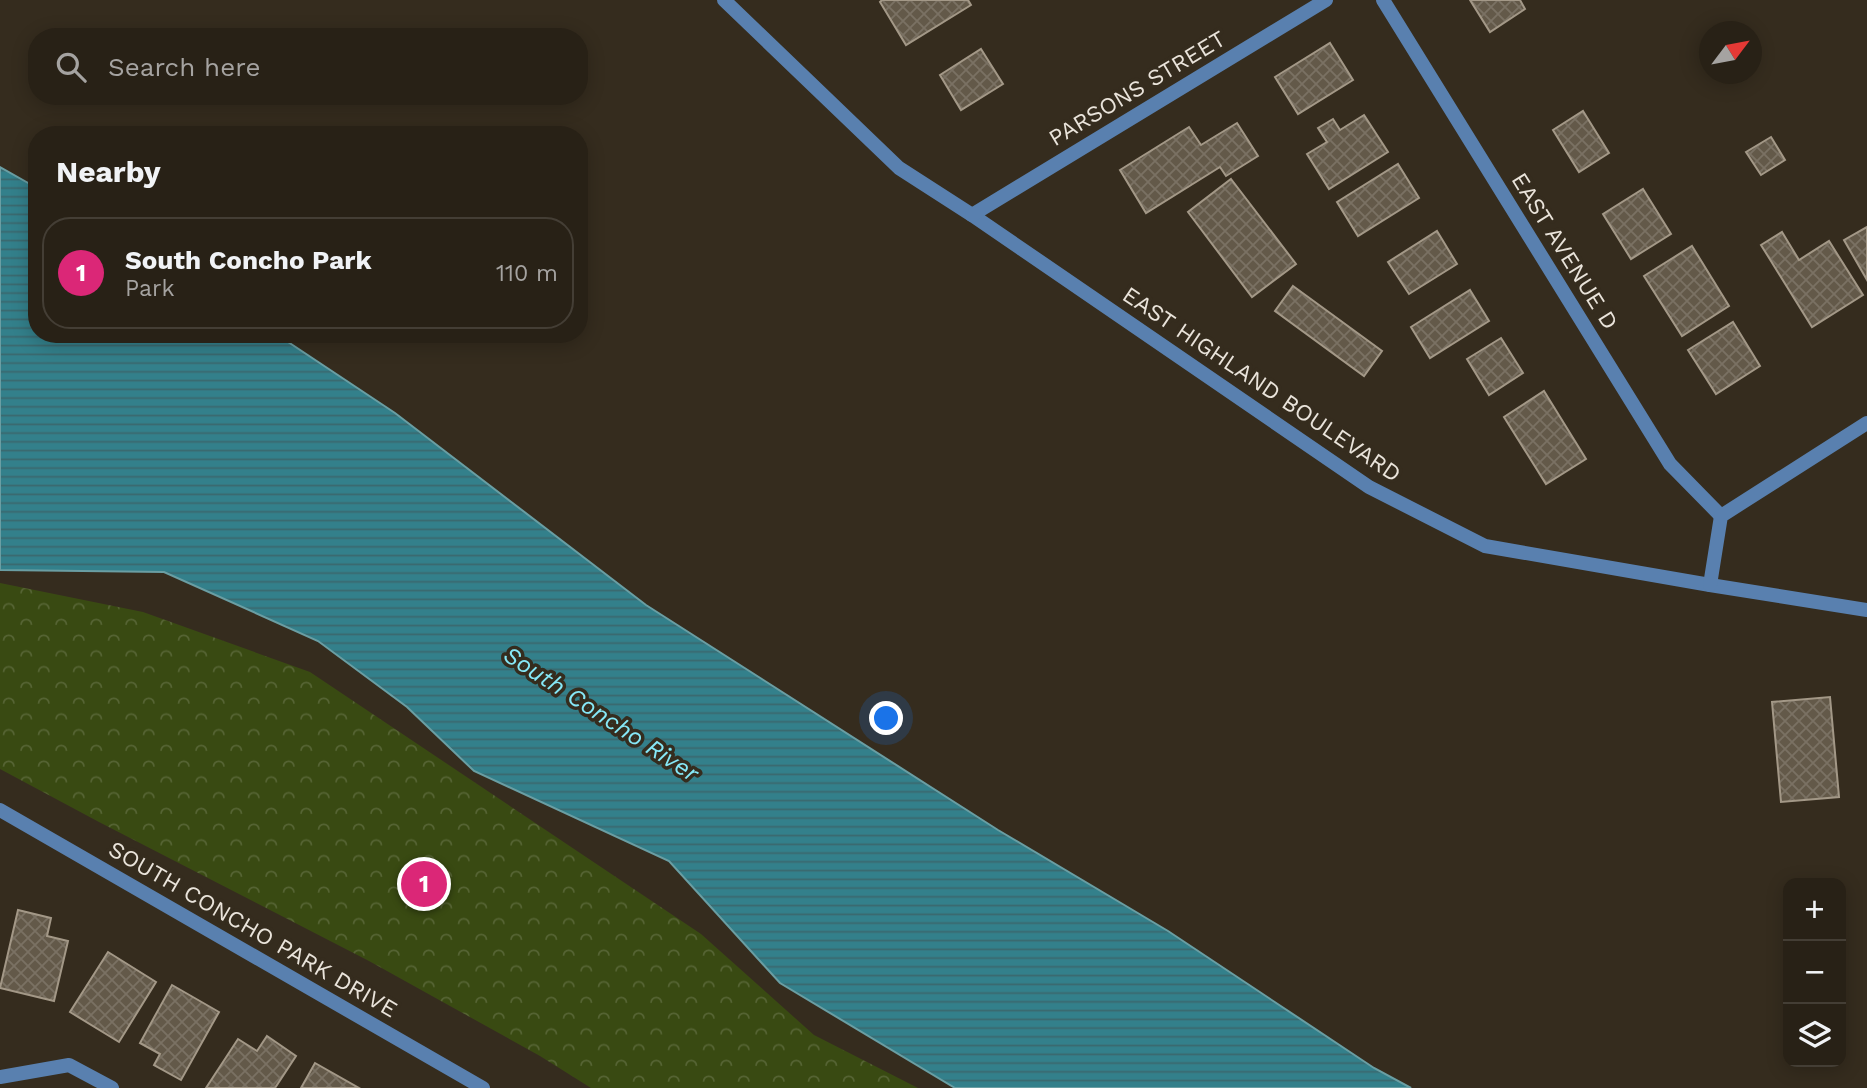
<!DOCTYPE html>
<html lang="en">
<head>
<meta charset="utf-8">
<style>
	:root { --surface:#282116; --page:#342e23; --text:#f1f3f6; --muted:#a5a3a1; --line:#443e35; --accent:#db2777 }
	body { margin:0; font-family:"Work Sans",sans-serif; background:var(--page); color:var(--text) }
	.controls { position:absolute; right:21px; bottom:21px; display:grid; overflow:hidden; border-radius:14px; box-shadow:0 4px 18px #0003 }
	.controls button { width:63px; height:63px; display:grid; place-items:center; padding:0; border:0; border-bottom:2px solid var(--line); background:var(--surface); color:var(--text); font:35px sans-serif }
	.compass { position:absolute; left:1699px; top:21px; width:63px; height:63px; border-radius:50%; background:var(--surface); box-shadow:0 4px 18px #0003; rotate:58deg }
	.you { position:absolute; left:887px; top:719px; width:24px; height:24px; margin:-18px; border:5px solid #fff; border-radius:50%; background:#1a73e8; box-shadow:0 0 0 10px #1a73e833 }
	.badge { display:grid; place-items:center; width:46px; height:46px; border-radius:50%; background:var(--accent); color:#fff; font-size:23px; font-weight:700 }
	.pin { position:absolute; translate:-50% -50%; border:4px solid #fff; box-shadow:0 2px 7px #0006 }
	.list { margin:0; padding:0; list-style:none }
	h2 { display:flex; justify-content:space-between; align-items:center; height:91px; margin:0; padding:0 28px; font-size:30px }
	h2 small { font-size:23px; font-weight:400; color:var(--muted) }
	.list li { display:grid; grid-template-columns:46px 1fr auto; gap:21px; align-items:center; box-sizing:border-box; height:112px; margin:0 14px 14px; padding:0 14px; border:2px solid var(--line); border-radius:28px }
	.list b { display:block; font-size:26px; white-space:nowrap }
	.list p { margin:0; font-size:23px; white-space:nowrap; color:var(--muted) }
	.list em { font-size:23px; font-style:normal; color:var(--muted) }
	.icon { flex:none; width:38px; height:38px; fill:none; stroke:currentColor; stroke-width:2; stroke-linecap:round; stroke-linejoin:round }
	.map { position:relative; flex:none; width:1867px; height:1088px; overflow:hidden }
	.search { position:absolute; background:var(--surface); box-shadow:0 4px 18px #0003; left:28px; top:28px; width:560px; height:77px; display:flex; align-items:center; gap:18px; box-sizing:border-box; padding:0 24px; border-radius:28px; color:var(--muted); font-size:26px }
	.panel { position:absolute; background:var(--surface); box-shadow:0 4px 18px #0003; left:28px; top:126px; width:560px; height:217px; border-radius:28px }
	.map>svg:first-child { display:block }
</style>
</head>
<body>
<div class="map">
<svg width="1867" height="1088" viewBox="0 0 1867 1088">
	<defs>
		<pattern id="park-crowns" width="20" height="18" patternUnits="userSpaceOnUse" patternTransform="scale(1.75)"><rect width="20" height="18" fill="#394a12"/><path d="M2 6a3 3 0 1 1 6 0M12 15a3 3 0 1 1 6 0" fill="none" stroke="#566434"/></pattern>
		<pattern id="water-rules" width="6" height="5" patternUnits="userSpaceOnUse" patternTransform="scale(1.75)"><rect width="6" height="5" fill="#33808b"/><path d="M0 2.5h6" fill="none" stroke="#3b686e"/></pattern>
		<pattern id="building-cross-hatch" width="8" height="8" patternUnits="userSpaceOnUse" patternTransform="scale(1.75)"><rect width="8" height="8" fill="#635949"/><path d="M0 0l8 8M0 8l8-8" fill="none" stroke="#7a7163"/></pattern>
	</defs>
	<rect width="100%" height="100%" fill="#352c1e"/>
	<path fill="url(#park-crowns)" d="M0 583 143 612 310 672 701 934 814 1035 918 1088H591L540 1056 369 961 99 822 0 769Z"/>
	<path fill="url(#water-rules)" stroke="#6a9ea3" stroke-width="2" d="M0 167 37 188V334H276L395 413 646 605 998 830 1168 931 1374 1068 1411 1088H955L780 983 669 861 474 771 407 707 318 641 164 572 0 570Z"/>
	<g fill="url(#building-cross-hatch)" stroke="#a39887" stroke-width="2">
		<path d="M882 0H968L971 5 906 45 880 2Z"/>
		<path d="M1470 0H1520L1525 9 1490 32Z"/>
		<path d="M1330 43 1353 80 1298 114 1275 77Z"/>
		<path d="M981 49 1003 84 961 110 940 75Z"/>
		<path d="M1583 111 1609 153 1579 172 1553 130Z"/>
		<path d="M1364 115 1388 152 1329 189 1307 154 1327 142 1318 128 1333 119 1340 130Z"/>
		<path d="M1237 123 1258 156 1226 176 1220 167 1146 213 1120 170 1189 127 1201 145Z"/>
		<path d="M1771 137 1785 160 1761 175 1746 152Z"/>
		<path d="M1398 164 1419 198 1358 236 1337 202Z"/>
		<path d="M1231 179 1296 264 1252 297 1188 212Z"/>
		<path d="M1643 189 1671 234 1631 259 1603 214Z"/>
		<path d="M1867 227V280L1844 240Z"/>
		<path d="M1437 231 1457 264 1409 294 1388 262Z"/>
		<path d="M1782 232 1799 260 1829 241 1863 295 1812 327 1761 245Z"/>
		<path d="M1692 246 1729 306 1682 336 1644 276Z"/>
		<path d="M1293 286 1382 351 1364 376 1275 311Z"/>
		<path d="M1470 290 1489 321 1430 358 1411 327Z"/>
		<path d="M1733 322 1760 366 1716 394 1688 350Z"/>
		<path d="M1501 338 1523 373 1489 395 1467 359Z"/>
		<path d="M1544 391 1586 459 1546 484 1504 417Z"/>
		<path d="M1830 697 1839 797 1781 802 1772 702Z"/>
		<path d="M18 910 51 918 47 936 68 941 54 1001 0 988Z"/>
		<path d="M108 952 156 982 119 1042 70 1012Z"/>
		<path d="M172 985 219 1012 181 1080 154 1065 160 1054 140 1043Z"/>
		<path d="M267 1036 296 1056 275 1088H206L238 1039 257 1051Z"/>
		<path d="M315 1063 359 1088H301Z"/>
	</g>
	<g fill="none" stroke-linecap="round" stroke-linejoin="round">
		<path stroke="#5980af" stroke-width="14" d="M0 1077 69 1065 112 1088"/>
		<g stroke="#5980af" stroke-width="14">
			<path d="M724 0 899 168 972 215 1369 487 1485 546 1710 585 1867 610"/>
			<path d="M1383 0 1670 464 1721 516"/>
			<path d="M972 215 1326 0"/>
			<path d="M1710 585 1721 516 1867 423"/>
			<path d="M0 810 483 1088"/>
		</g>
	</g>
	<g text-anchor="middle" stroke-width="7" stroke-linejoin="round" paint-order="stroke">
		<g font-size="23" fill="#eae4db" stroke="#352c1e">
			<text transform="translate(1137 88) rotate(-31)" y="8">PARSONS STREET</text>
			<text transform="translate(1565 251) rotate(58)" y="8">EAST AVENUE D</text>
			<text transform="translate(1262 384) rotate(34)" y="8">EAST HIGHLAND BOULEVARD</text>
			<text transform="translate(253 929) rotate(30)" y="8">SOUTH CONCHO PARK DRIVE</text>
		</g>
		<g font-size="24" font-style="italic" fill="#86e8f7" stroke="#352c1e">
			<text transform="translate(601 714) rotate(33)" y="8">South Concho River</text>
		</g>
	</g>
</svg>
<div class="controls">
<button>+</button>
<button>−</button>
<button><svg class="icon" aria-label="layers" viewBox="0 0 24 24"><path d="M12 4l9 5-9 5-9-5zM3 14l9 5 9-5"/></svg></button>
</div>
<svg class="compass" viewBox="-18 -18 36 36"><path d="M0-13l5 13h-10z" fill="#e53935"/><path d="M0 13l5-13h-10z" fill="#a5a3a1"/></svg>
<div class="you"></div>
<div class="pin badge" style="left:424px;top:884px">1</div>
<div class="search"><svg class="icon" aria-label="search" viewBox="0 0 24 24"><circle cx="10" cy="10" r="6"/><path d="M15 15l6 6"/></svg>Search here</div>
<section class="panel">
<h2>Nearby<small></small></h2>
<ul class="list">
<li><span class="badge">1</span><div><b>South Concho Park</b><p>Park</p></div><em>110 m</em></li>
</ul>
</section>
</div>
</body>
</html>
